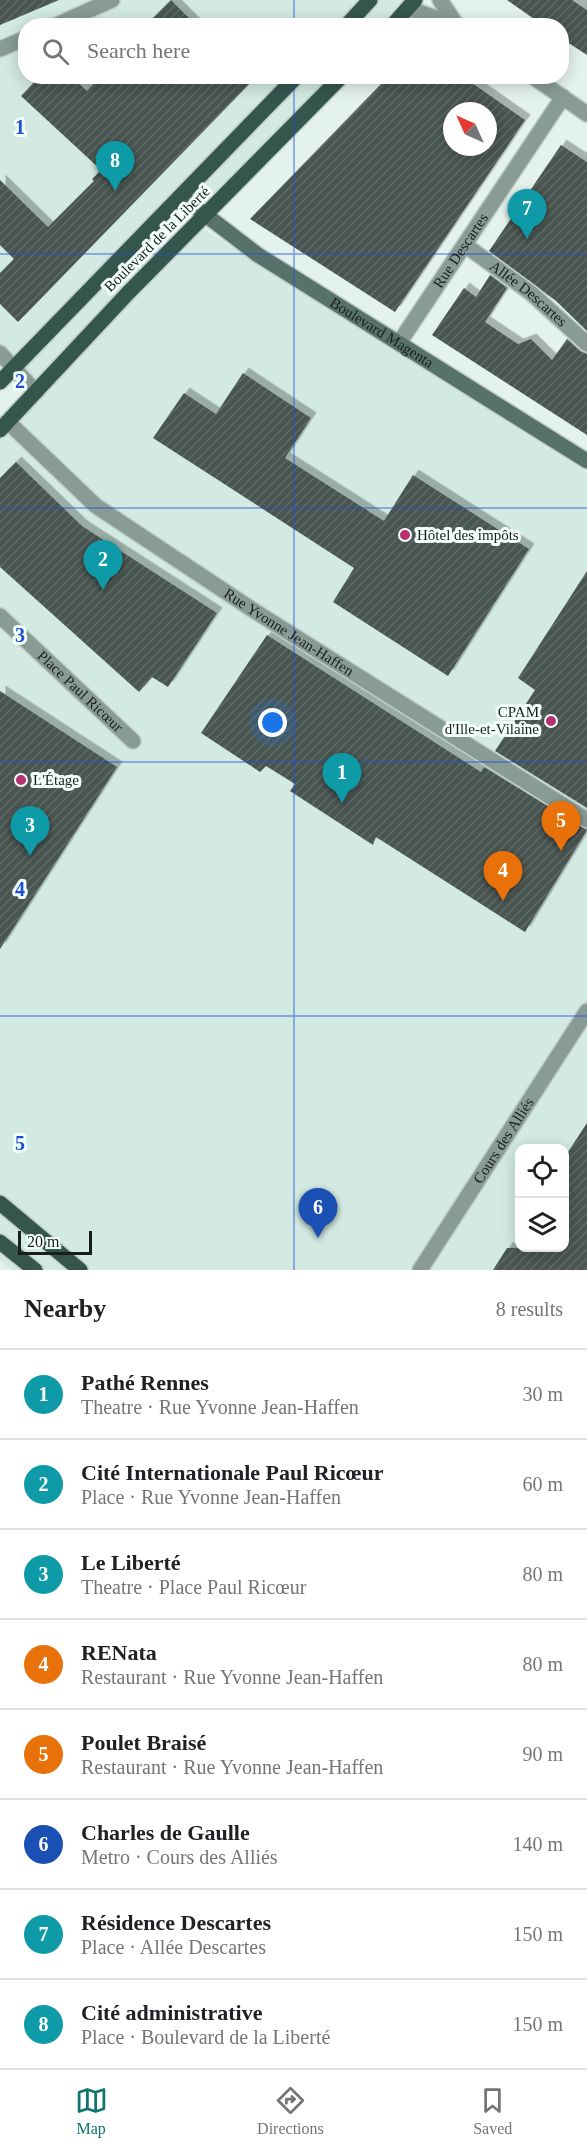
<!DOCTYPE html>
<html lang="en">
<head>
<meta charset="utf-8">
<style>
	:root { --surface:#fff; --page:#f6f6f6; --text:#202124; --muted:#757577; --line:#e0e0e0; --accent:#0f766e }
	body { margin:0; font-family:"Times New Roman",serif; background:var(--page); color:var(--text) }
	.controls { position:absolute; right:18px; bottom:18px; display:grid; overflow:hidden; border-radius:12px; box-shadow:0 3px 15px #0003 }
	.controls button { width:54px; height:54px; display:grid; place-items:center; padding:0; border:0; border-bottom:2px solid var(--line); background:var(--surface); color:var(--text); font:30px sans-serif }
	.compass { position:absolute; left:443px; top:102px; width:54px; height:54px; border-radius:50%; background:var(--surface); box-shadow:0 3px 15px #0003; rotate:315deg }
	.scale { position:absolute; left:18px; bottom:15px; width:74px; box-sizing:border-box; padding-left:6px; border:3px solid #191e1c; border-top:0; font-size:16px; line-height:21px; white-space:nowrap; color:#191e1c; -webkit-text-stroke:4px #f3fffb; paint-order:stroke }
	.you { position:absolute; left:273px; top:723px; width:21px; height:21px; margin:-15px; border:4px solid #fff; border-radius:50%; background:#1a73e8; box-shadow:0 0 0 9px #1a73e833 }
	.badge { display:grid; place-items:center; width:39px; height:39px; border-radius:50%; background:var(--accent); color:#fff; font-size:20px; font-weight:700 }
	.pin { position:absolute; translate:-50% -50px; filter:drop-shadow(0 2px 3px #0008) }
	.pin::after { content:''; position:absolute; top:32px; width:21px; height:18px; background:inherit; clip-path:polygon(0 0,100% 0,50% 100%) }
	.list { margin:0; padding:0; list-style:none }
	h2 { display:flex; justify-content:space-between; align-items:center; height:78px; margin:0; padding:0 24px; font-size:26px }
	h2 small { font-size:20px; font-weight:400; color:var(--muted) }
	.list li { display:grid; grid-template-columns:39px 1fr auto; gap:18px; align-items:center; box-sizing:border-box; height:90px; padding:0 24px; border-top:2px solid var(--line) }
	.list b { display:block; font-size:22px; white-space:nowrap }
	.list p { margin:0; font-size:20px; white-space:nowrap; color:var(--muted) }
	.list em { font-size:20px; font-style:normal; color:var(--muted) }
	.icon { flex:none; width:33px; height:33px; fill:none; stroke:currentColor; stroke-width:2; stroke-linecap:round; stroke-linejoin:round }
	.map { position:relative; flex:none; width:587px; height:1270px; overflow:hidden }
	.search { position:absolute; background:var(--surface); box-shadow:0 3px 15px #0003; left:18px; right:18px; top:18px; height:66px; display:flex; align-items:center; gap:15px; box-sizing:border-box; padding:0 21px; border-radius:24px; color:var(--muted); font-size:22px }
	.sheet { height:798px; background:var(--surface) }
	nav { display:flex; justify-content:space-around; align-items:center; box-sizing:border-box; height:84px; border-top:2px solid var(--line); background:var(--surface); font-size:16px; color:var(--muted) }
	nav a { display:grid; justify-items:center; gap:3px }
	nav .on { color:var(--accent) }
	.map>svg:first-child { display:block }
</style>
</head>
<body>
<div class="map">
<svg width="587" height="1270" viewBox="0 0 587 1270">
	<defs>
		<pattern id="building-hatch" width="6" height="6" patternUnits="userSpaceOnUse" patternTransform="scale(1.5)"><rect width="6" height="6" fill="#495551"/><path d="M-1 1l2-2M0 6l6-6M5 7l2-2" fill="none" stroke="#606a66"/></pattern>
		<filter id="shadow"><feDropShadow dx="5.5" dy="-5.5" stdDeviation="0" flood-color="#0004"/></filter>
	</defs>
	<rect width="100%" height="100%" fill="#e4f2ee"/>
	<path fill="#d2eae2" fill-rule="evenodd" d="M0 0H403L379 25 26 26V76L329 77 191 221 587 473V1270H12L0 1260V416L36 378 7 352 0 341ZM520 1148H564V1248H520Z"/>
	<g fill="url(#building-hatch)" fill-rule="evenodd" filter="url(#shadow)">
		<path d="M0 0H59L0 25Z"/>
		<path d="M171 0 197 26H145Z"/>
		<path d="M507 0H572L587 10V55L561 38V26H544Z"/>
		<path d="M40 76H71L87 91 100 76H257L18 322 0 304V273L14 259 0 245V180L48 227 94 181 92 179 101 170 21 96Z"/>
		<path d="M389 76H462L525 120 395 312 250 219ZM452 111H488V147H452Z"/>
		<path d="M561 145 587 162V331L556 301 489 251Z"/>
		<path d="M490 275 507 288 485 322 518 344 531 339 552 360 567 339 580 351 587 354V435L432 335 464 288 476 297Z"/>
		<path d="M243 373 311 418 285 458 384 521 413 475 529 549 448 676 333 602 354 568 153 438 184 393 216 414Z"/>
		<path d="M16 462 82 526 217 613 168 687 152 677 139 692 0 567V478Z"/>
		<path d="M587 571V808L495 751 535 690 518 678Z"/>
		<path d="M267 635 481 772 484 767 587 830 525 932 376 837 373 845 290 791 295 784 266 766 260 772 201 733Z"/>
		<path d="M0 691 117 767 0 949Z"/>
		<path d="M587 1123V1270H493L507 1248H564V1158Z"/>
	</g>
	<g fill="none" stroke-linecap="round" stroke-linejoin="round">
		<g stroke="#bfccc8" stroke-width="18">
			<g id="pedestrian">
				<path id="s1" d="M0 616 133 741"/>
			</g>
		</g>
		<g stroke="#bfccc8" stroke-width="18">
			<g id="minor">
				<path d="M440 0 456 24"/>
				<path d="M408 8 458 26"/>
				<path d="M54 26 112 0"/>
				<path d="M0 49 26 38"/>
				<path d="M532 76 587 114"/>
				<path id="s2" d="M465 245 531 293 587 344"/>
				<path id="s3" d="M399 343 563 97"/>
				<path d="M0 353 36 392"/>
				<path id="s4" d="M8 422 96 506 256 612 587 820"/>
				<path id="s5" d="M420 1270 587 1011"/>
			</g>
		</g>
		<g stroke="#bfccc8" stroke-width="18">
			<g id="secondary">
				<path id="s6" d="M181 196 258 255 587 461"/>
			</g>
		</g>
		<g stroke="#bfccc8" stroke-width="18">
			<g id="primary">
				<path d="M346 26 370 0"/>
				<path d="M392 26 415 0"/>
				<path d="M0 382 297 76"/>
				<path d="M0 430 128 293 342 76"/>
				<path d="M0 1203 80 1270"/>
				<path d="M0 1242 35 1270"/>
			</g>
		</g>
		<use href="#pedestrian" stroke="#889b95" stroke-width="15"/>
		<use href="#minor" stroke="#889b95" stroke-width="15"/>
		<use href="#secondary" stroke="#57726a" stroke-width="15"/>
		<use href="#primary" stroke="#34564d" stroke-width="15"/>
	</g>
	<path fill="none" stroke="#1d4ed8" stroke-width="1.5" stroke-opacity="0.55" d="M294 0V26M294 76V1270M0 254H587M0 508H587M0 762H587M0 1016H587"/>
	<g fill="#b63072" stroke="#f3fffb" stroke-width="2">
		<circle cx="405" cy="535" r="6"/>
		<circle cx="551" cy="721" r="6"/>
		<circle cx="21" cy="780" r="6"/>
	</g>
	<g text-anchor="middle" stroke-width="6" stroke-linejoin="round" paint-order="stroke">
		<g font-size="15" fill="#191e1c" stroke="#f3fffb">
			<text transform="translate(157 239) rotate(-45)" y="5">Boulevard de la Liberté</text>
			<text dy="5" stroke="none"><textPath href="#s3" startOffset="111">Rue Descartes</textPath></text>
			<text dy="5" stroke="none"><textPath href="#s2" startOffset="80">Allée Descartes</textPath></text>
			<text dy="5" stroke="none"><textPath href="#s6" startOffset="243">Boulevard Magenta</textPath></text>
			<text dy="5" stroke="none"><textPath href="#s4" startOffset="352">Rue Yvonne Jean-Haffen</textPath></text>
			<text dy="5" stroke="none"><textPath href="#s1" startOffset="110">Place Paul Ricœur</textPath></text>
			<text dy="5" stroke="none"><textPath href="#s5" startOffset="154">Cours des Alliés</textPath></text>
		</g>
		<g font-size="15" fill="#191e1c" stroke="#f3fffb" text-anchor="start">
			<text x="417" y="540">Hôtel des impôts</text>
			<text x="539" y="717" text-anchor="end">CPAM<tspan x="539" dy="17">d'Ille-et-Vilaine</tspan></text>
			<text x="33" y="785">L'Étage</text>
		</g>
	</g>
	<g font-size="20" text-anchor="middle" font-weight="bold" fill="#1d4ed8" stroke="#f3fffb" stroke-width="6" stroke-linejoin="round" paint-order="stroke">
		<text x="20" y="134">1</text>
		<text x="20" y="388">2</text>
		<text x="20" y="642">3</text>
		<text x="20" y="896">4</text>
		<text x="20" y="1150">5</text>
	</g>
</svg>
<div class="controls">
<button><svg class="icon" aria-label="locate" viewBox="0 0 24 24"><circle cx="12" cy="12" r="6"/><path d="M12 2v4M12 18v4M2 12h4M18 12h4"/></svg></button>
<button><svg class="icon" aria-label="layers" viewBox="0 0 24 24"><path d="M12 4l9 5-9 5-9-5zM3 14l9 5 9-5"/></svg></button>
</div>
<svg class="compass" viewBox="-18 -18 36 36"><path d="M0-13l5 13h-10z" fill="#e53935"/><path d="M0 13l5-13h-10z" fill="#757577"/></svg>
<div class="scale">20 m</div>
<div class="you"></div>
<div class="pin badge" style="left:342px;top:803px;background:#0f9aa8">1</div>
<div class="pin badge" style="left:103px;top:590px;background:#0f9aa8">2</div>
<div class="pin badge" style="left:30px;top:856px;background:#0f9aa8">3</div>
<div class="pin badge" style="left:503px;top:901px;background:#e8710a">4</div>
<div class="pin badge" style="left:561px;top:851px;background:#e8710a">5</div>
<div class="pin badge" style="left:318px;top:1238px;background:#1a4fb4">6</div>
<div class="pin badge" style="left:527px;top:239px;background:#0f9aa8">7</div>
<div class="pin badge" style="left:115px;top:191px;background:#0f9aa8">8</div>
<div class="search"><svg class="icon" aria-label="search" viewBox="0 0 24 24"><circle cx="10" cy="10" r="6"/><path d="M15 15l6 6"/></svg>Search here</div>
</div>
<section class="sheet">
<h2>Nearby<small>8 results</small></h2>
<ul class="list">
<li><span class="badge" style="background:#0f9aa8">1</span><div><b>Pathé Rennes</b><p>Theatre · Rue Yvonne Jean-Haffen</p></div><em>30 m</em></li>
<li><span class="badge" style="background:#0f9aa8">2</span><div><b>Cité Internationale Paul Ricœur</b><p>Place · Rue Yvonne Jean-Haffen</p></div><em>60 m</em></li>
<li><span class="badge" style="background:#0f9aa8">3</span><div><b>Le Liberté</b><p>Theatre · Place Paul Ricœur</p></div><em>80 m</em></li>
<li><span class="badge" style="background:#e8710a">4</span><div><b>RENata</b><p>Restaurant · Rue Yvonne Jean-Haffen</p></div><em>80 m</em></li>
<li><span class="badge" style="background:#e8710a">5</span><div><b>Poulet Braisé</b><p>Restaurant · Rue Yvonne Jean-Haffen</p></div><em>90 m</em></li>
<li><span class="badge" style="background:#1a4fb4">6</span><div><b>Charles de Gaulle</b><p>Metro · Cours des Alliés</p></div><em>140 m</em></li>
<li><span class="badge" style="background:#0f9aa8">7</span><div><b>Résidence Descartes</b><p>Place · Allée Descartes</p></div><em>150 m</em></li>
<li><span class="badge" style="background:#0f9aa8">8</span><div><b>Cité administrative</b><p>Place · Boulevard de la Liberté</p></div><em>150 m</em></li>
</ul>
</section>
<nav>
<a class="on"><svg class="icon" aria-label="map" viewBox="0 0 24 24"><path d="M3 6l6-2 6 2 6-2v14l-6 2-6-2-6 2zM9 4v14M15 6v14"/></svg>Map</a>
<a><svg class="icon" aria-label="directions" viewBox="0 0 24 24"><path d="M12 3l9 9-9 9-9-9zM9 14v-3h6M13 9l2 2-2 2"/></svg>Directions</a>
<a><svg class="icon" aria-label="saved" viewBox="0 0 24 24"><path d="M7 4h10v16l-5-4-5 4z"/></svg>Saved</a>
</nav>
</body>
</html>
